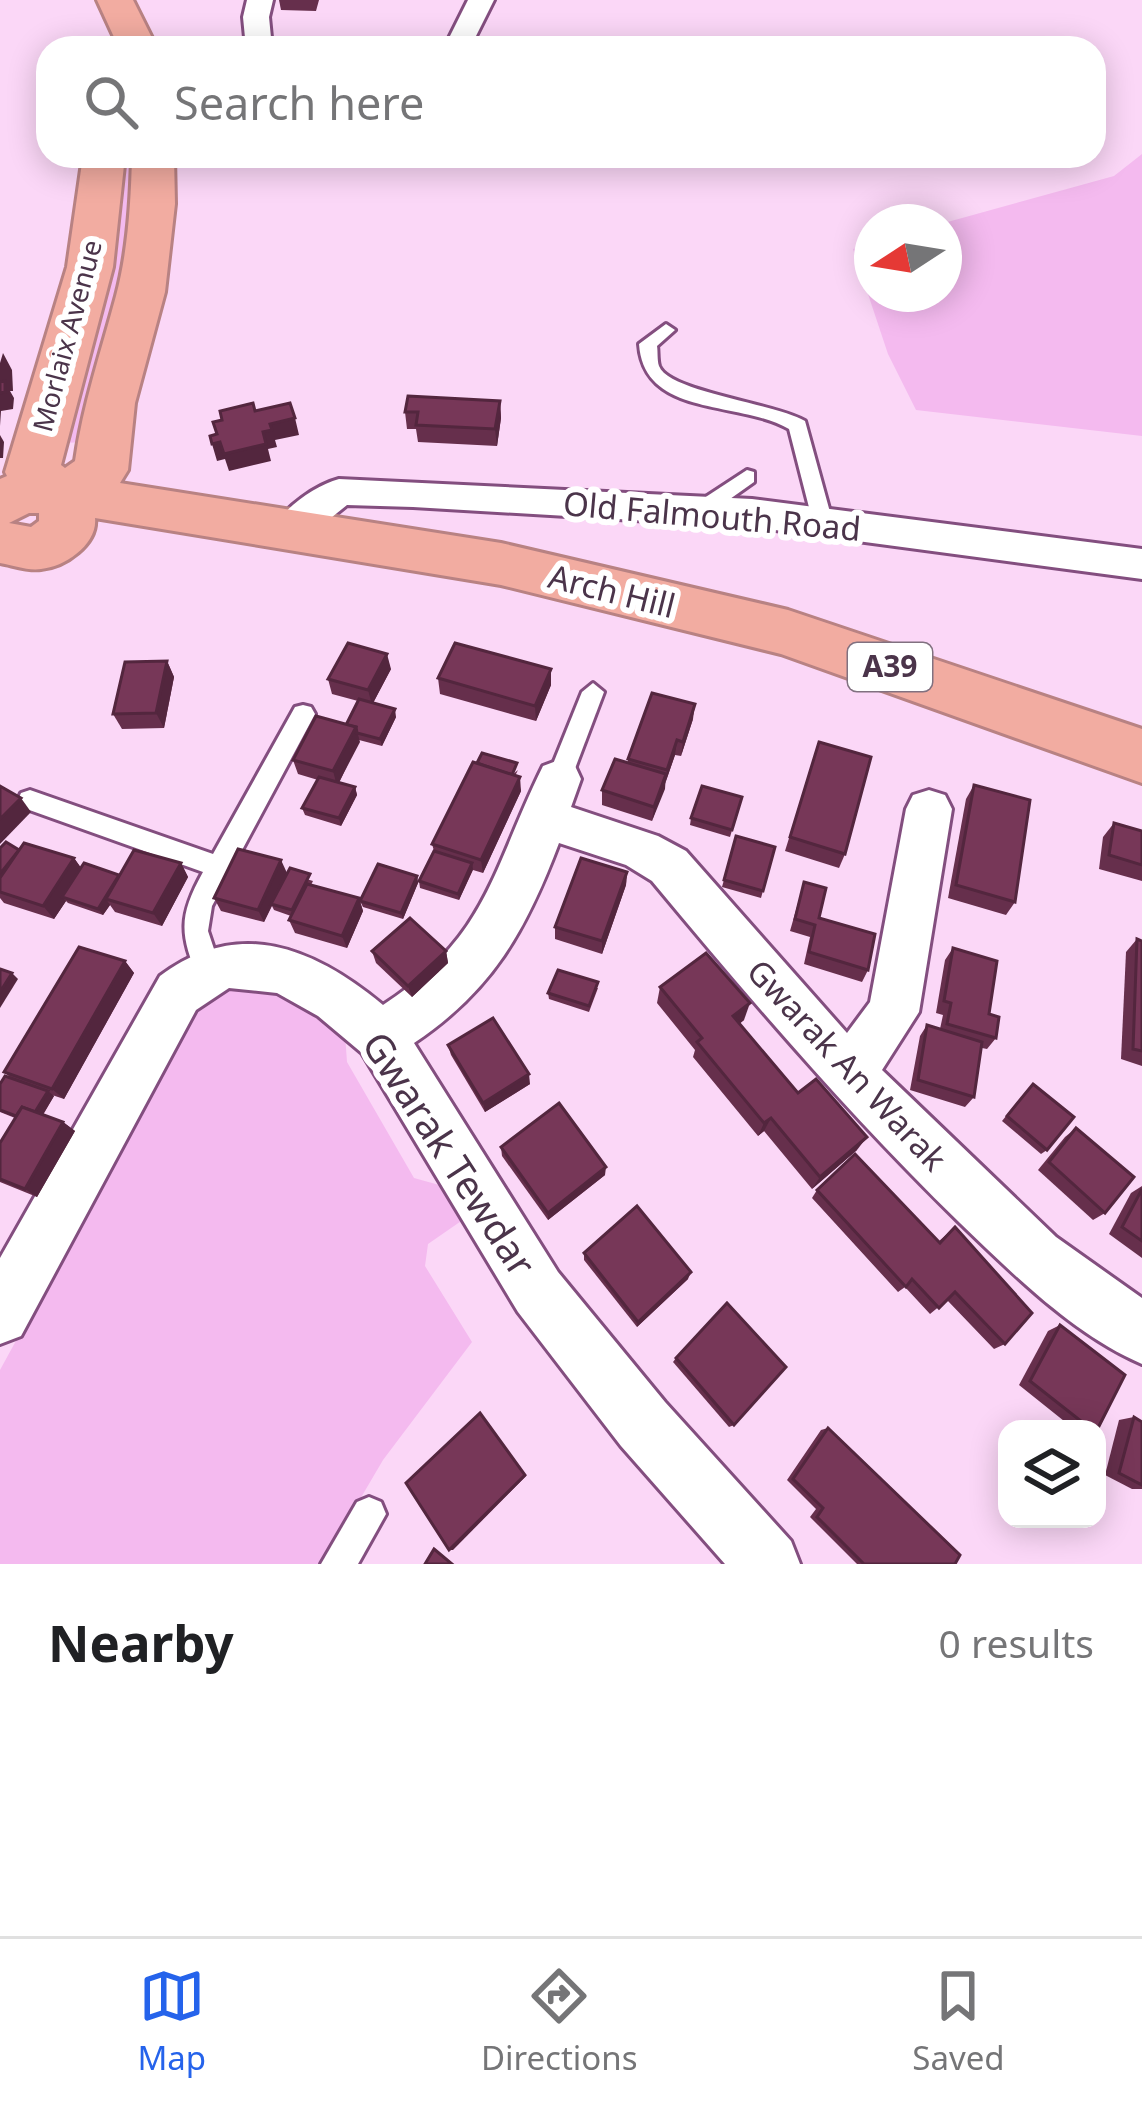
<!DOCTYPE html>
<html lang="en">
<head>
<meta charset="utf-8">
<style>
	:root { --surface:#fff; --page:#f6f6f6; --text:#202124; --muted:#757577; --line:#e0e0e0; --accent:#2563eb }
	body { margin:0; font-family:"Noto Sans",sans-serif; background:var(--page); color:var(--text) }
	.controls { position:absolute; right:36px; bottom:36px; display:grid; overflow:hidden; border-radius:24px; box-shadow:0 6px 30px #0003 }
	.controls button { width:108px; height:108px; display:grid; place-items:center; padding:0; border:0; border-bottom:3px solid var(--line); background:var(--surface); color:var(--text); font:60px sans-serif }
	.compass { position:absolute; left:854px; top:204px; width:108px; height:108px; border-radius:50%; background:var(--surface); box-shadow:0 6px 30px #0003; rotate:258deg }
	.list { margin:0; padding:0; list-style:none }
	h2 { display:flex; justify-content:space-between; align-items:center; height:156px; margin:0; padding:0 48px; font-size:51px }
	h2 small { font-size:39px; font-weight:400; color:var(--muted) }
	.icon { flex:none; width:66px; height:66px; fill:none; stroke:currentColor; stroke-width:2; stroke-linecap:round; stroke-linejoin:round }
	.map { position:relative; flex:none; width:1142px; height:1564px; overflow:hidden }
	.search { position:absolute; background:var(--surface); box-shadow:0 6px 30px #0003; left:36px; right:36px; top:36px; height:132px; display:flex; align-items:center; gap:30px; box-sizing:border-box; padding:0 42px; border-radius:36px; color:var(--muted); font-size:45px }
	.sheet { height:372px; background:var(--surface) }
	nav { display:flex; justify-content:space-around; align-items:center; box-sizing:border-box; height:168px; border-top:3px solid var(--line); background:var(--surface); font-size:33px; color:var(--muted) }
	nav a { display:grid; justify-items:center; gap:6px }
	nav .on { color:var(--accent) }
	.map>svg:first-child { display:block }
</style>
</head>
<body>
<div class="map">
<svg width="1142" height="1564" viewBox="0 0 1142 1564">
	<rect width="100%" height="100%" fill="#fbd7f7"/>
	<g fill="#f4baef">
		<path d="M1142 154V436L916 410 888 354 853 249 872 243V294H944V223L1114 176Z"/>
		<path d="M123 156H138L135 221 85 442 64 443C93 349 120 255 123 156Z"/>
		<path d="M254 984 289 996 345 1034 347 1062 414 1178 450 1188 467 1217 428 1244 425 1266 472 1342 383 1460 322 1564H0V1370L156 1085C162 1029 198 988 254 984Z"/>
	</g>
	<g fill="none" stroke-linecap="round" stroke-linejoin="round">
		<g stroke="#834e7f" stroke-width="6">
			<g id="lane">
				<path d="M666 324 675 330 657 346C658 352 657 360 659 366 669 392 773 403 805 421L833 523 830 528H816L813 523 789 429C739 400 644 418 639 344Z"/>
				<path d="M747 470 754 472V482L706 516H692V506Z"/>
				<path d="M593 683 604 692 571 779 567 786H551L547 779 582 692Z"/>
				<path d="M303 705 311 707 315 714 212 906 208 931 221 970 217 979 208 982 199 979C179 934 179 915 203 872L21 807 18 800 21 793 30 790 213 854 295 707Z"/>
				<path d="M369 1497 381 1502 386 1514 358 1564H321L357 1502Z"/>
			</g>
		</g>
		<g stroke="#834e7f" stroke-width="6">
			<g id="street">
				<path d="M247 0H273L269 17 272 48H246L243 17Z"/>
				<path d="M468 0H494L473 42 477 48H451L447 42Z"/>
				<path d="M339 479 752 499 1142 549V579L752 527 413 507 347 505 306 538 292 542 278 538 273 528C285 507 316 485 339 479Z"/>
				<path d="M559 760 575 766 581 779 571 807 658 836 686 851 847 1033 870 1002 906 809 913 795 929 790 945 795 952 809 919 1012 882 1070 1056 1237 1142 1298V1364C1074 1335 1013 1274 960 1223 849 1115 751 1000 652 881L626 865 559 843C526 930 493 990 414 1043L558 1272 665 1402 791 1541 800 1564H725L621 1446 518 1312 362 1053 318 1016 277 993 229 988 196 1010 21 1336 0 1344V1258L160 976C238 917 313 947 383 1005 489 936 492 869 543 766Z"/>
			</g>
		</g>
		<g stroke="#b88283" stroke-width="6">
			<g id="highway">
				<path d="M97 0H133L157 48H119Z"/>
				<path d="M83 156H125L113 267 61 465 65 468 75 461C83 404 101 352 116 296 128 251 131 202 132 156H174L175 204 165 292 135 403 128 470 120 483 501 543 788 610 1142 729V783L781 654 501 585 95 518C98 544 65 567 41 569 28 571 12 565 0 563V479L7 476 5 472 67 267ZM29 513H39V521L31 527 9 523Z"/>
			</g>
		</g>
		<use href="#lane" fill="#fff" fill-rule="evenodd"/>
		<use href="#street" fill="#fff" fill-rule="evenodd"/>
		<use href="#highway" fill="#f2aca1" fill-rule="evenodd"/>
	</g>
	<g fill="#662f4c">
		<path d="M279 0H319L316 11 281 10Z"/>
		<path d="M500 401 501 418 497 446 418 442 416 429H407L405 412Z"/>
		<path d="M167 661 174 677 164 728 122 729 113 714Z"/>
		<path d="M391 669 373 703 396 717 382 746 359 740 339 783 355 787 357 795 341 826 305 815 302 808 318 780 298 774 293 760 346 725 358 701 332 694 328 679Z"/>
		<path d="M438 678 551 685 536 721 440 694Z"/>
		<path d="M693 719 681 756 675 755 652 821 602 805V790L628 763V759Z"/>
		<path d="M819 742 845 854 839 868 785 851Z"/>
		<path d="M518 770 515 776 521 791 483 873 473 870 459 900 420 888 419 881 434 851 432 844Z"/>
		<path d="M974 785 1015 902 1006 915 948 898 966 799Z"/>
		<path d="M742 797 730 837 690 825 691 818Z"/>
		<path d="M1114 823 1142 831V881L1099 869 1103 837Z"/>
		<path d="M736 836 775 847 761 898 722 887Z"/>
		<path d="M0 848 74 858 81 868 119 876 181 863 188 877 162 926 115 912 110 905 103 915 68 903 66 901 54 919 4 903 0 898Z"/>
		<path d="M627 872 626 885 602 954 555 939V927Z"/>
		<path d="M287 873 313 881 311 885 359 898 363 911 347 948 295 933 289 920 291 916 274 910 272 906 264 922 221 911 214 898Z"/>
		<path d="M417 876 418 883 403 919 363 907 360 901Z"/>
		<path d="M804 882 819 918 868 970 862 982 804 964 810 937 790 931Z"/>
		<path d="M1137 939 1142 941V1066L1121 1059 1126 952Z"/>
		<path d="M953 948 989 1014 996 1038 987 1049 982 1048 974 1097 965 1107 910 1090 920 1036 927 1025 940 1029 943 1015 936 1013 945 960Z"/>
		<path d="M372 951H446L448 963 412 997 376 963Z"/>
		<path d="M125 961 134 973 64 1099 52 1095 54 1096 43 1115 63 1122 75 1131 37 1197 0 1182V1143L15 1118 0 1112V1084L11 1078 4 1072Z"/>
		<path d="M660 987 744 1020 739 1024 798 1093 857 1150 812 1189 764 1131 758 1136 693 1057 695 1050 657 1003Z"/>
		<path d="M598 988 589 1012 549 999 548 993Z"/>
		<path d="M448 1045 530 1084 485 1112 451 1055Z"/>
		<path d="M1028 1089 1047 1150 1041 1154 1002 1121Z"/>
		<path d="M1076 1128 1105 1213 1093 1220 1038 1170 1065 1137Z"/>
		<path d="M501 1147 605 1175 548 1220 502 1156Z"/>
		<path d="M1142 1186V1258L1109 1234 1131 1193Z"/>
		<path d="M817 1190 938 1242 955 1227 1005 1344 994 1349 947 1300 930 1314 905 1287 898 1292 812 1198Z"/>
		<path d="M584 1253 688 1279 637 1327 584 1260Z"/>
		<path d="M1060 1325 1097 1429H1074L1019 1385 1048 1331Z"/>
		<path d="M676 1358 734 1425 729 1427 673 1362Z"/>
		<path d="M1134 1417 1142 1422V1489H1132L1105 1475 1119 1420Z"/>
		<path d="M828 1428 955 1564H857L810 1517 816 1509 787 1480 821 1430Z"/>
	</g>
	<g fill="#53263e">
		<path d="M3 353 12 370 13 391H10L14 398 13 409 1 411 0 426V363Z"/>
		<path d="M500 401 501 418 497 446 495 429Z"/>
		<path d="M295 418 299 435 275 440 277 447 268 449 271 461 229 471 225 459 217 461 212 444 263 432 270 424Z"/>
		<path d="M0 435 4 442 3 458H0Z"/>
		<path d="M387 654 391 669 372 705 368 690Z"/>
		<path d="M167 661 174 677 164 728 156 713Z"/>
		<path d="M551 669V685L536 721 535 706Z"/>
		<path d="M695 704 693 719 681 756 683 742Z"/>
		<path d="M395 709 396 717 382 746 380 739Z"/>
		<path d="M356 727 360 742 337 786 333 771Z"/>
		<path d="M677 740 675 755 665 784 667 770Z"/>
		<path d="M666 774 665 789 652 821 654 807Z"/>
		<path d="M520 777 521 791 483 873 481 860Z"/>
		<path d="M355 787 357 795 341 826 339 818Z"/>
		<path d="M21 798 31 812 0 844V819Z"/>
		<path d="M74 858 84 872 62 897 66 901 54 919 43 906Z"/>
		<path d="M281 860 287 873 264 922 258 910Z"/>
		<path d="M181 863 188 877 162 926 153 913Z"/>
		<path d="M472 863 473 869 459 900 458 894Z"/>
		<path d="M627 872 626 885 602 954V941Z"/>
		<path d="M119 875 106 899 110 905 103 915 98 909Z"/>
		<path d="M417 876 418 883 403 919 401 913Z"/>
		<path d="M359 898 363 911 347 948 342 936Z"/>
		<path d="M446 951 448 963 412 997 408 986Z"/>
		<path d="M125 961 134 973 64 1099 52 1089Z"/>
		<path d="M12 973 18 979 0 1008V992Z"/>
		<path d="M750 1003 744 1020 728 1033 733 1016Z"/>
		<path d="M529 1074 530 1084 485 1112 483 1103Z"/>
		<path d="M48 1091 54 1096 40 1119 34 1114Z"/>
		<path d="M771 1118 764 1131 758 1136 764 1123Z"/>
		<path d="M63 1122 75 1131 37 1197 25 1189Z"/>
		<path d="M867 1137 857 1150 812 1189 820 1177Z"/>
		<path d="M606 1167 605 1175 548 1220V1213Z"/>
		<path d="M691 1272 688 1279 637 1327 638 1322Z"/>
		<path d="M480 1413 526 1476 453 1550H449Z"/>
	</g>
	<g fill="#773758" stroke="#53263e" stroke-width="3">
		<path d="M5 381V392L0 393V382Z"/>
		<path d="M408 396 500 401 495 429 416 425 418 412H405Z"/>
		<path d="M253 403 255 411 290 403 295 418 270 424 272 430 263 432 266 444 224 454 220 442 212 444 210 436 217 434 213 422 222 420 220 411Z"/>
		<path d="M348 643 387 654 368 690 328 679Z"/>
		<path d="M455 643 551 669 535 706 438 678Z"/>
		<path d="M167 661 156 713 113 714 125 662Z"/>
		<path d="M652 693 695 704 683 742 677 740 667 770 628 759Z"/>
		<path d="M359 699 395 709 380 739 357 733 356 727 346 725Z"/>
		<path d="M316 716 356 727 333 771 293 760Z"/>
		<path d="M819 742 871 757 845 854 790 837Z"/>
		<path d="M482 753 517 763 512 775 477 763Z"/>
		<path d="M615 759 666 774 654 807 602 790Z"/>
		<path d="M473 762 520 777 481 860 432 844Z"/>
		<path d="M319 777 355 787 339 818 302 808Z"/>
		<path d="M974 785 1030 800 1015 902 956 885Z"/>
		<path d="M0 786 21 798 0 819Z"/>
		<path d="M702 786 742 797 732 830 691 818Z"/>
		<path d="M1114 823 1142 831V865L1109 855Z"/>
		<path d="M736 836 775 847 763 891 724 880Z"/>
		<path d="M6 842 19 850 0 874V848Z"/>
		<path d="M24 843 74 858 43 906 0 892V878Z"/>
		<path d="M238 849 281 860 258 910 214 898Z"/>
		<path d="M134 850 181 863 153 913 106 899Z"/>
		<path d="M434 851 472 863 458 894 419 881Z"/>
		<path d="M581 858 627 872 602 941 555 927Z"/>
		<path d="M84 863 119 875 98 909 62 897Z"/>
		<path d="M378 864 417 876 401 913 360 901Z"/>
		<path d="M290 868 310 874 292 910 271 904Z"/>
		<path d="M804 882 826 888 819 918 875 934 868 970 809 952 815 925 795 919Z"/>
		<path d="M307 884 359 898 342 936 289 920Z"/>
		<path d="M410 918 446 951 408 986 372 951Z"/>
		<path d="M1137 939 1142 941V1051L1133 1049Z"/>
		<path d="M79 947 125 961 52 1089 4 1072Z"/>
		<path d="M953 948 997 961 989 1014 999 1017 996 1038 947 1024 951 1003 944 1001Z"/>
		<path d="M706 953 750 1003 733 1016 798 1093 816 1079 867 1137 820 1177 771 1118 764 1123 697 1042 702 1038 660 987Z"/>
		<path d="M0 969 12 973 0 992Z"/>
		<path d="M558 970 598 982 589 1006 548 993Z"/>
		<path d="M493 1018 529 1074 483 1103 448 1045Z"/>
		<path d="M927 1025 982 1042 974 1097 918 1080Z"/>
		<path d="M5 1076 48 1091 35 1112 22 1107 16 1116 0 1110V1084Z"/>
		<path d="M1033 1084 1074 1117 1047 1150 1007 1116Z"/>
		<path d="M559 1103 606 1167 548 1213 501 1147Z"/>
		<path d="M22 1107 63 1122 25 1189 0 1179V1143Z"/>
		<path d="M1076 1128 1134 1177 1105 1213 1049 1162Z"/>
		<path d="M855 1154 940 1243 955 1227 1032 1313 1005 1344 955 1292 939 1308 912 1279 906 1287 817 1190Z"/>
		<path d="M1142 1189V1241L1122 1227Z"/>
		<path d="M637 1206 691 1272 638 1322 584 1253Z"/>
		<path d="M727 1303 786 1367 734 1425 676 1358Z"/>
		<path d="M1060 1325 1125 1375 1097 1430 1091 1429 1030 1381Z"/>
		<path d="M480 1413 525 1475 449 1550 406 1483Z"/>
		<path d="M1134 1417 1142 1422V1485L1119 1473Z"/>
		<path d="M828 1428 960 1555 955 1564H864L817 1517 823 1508 793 1479Z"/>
		<path d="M434 1549 452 1564H425Z"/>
	</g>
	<g text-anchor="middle" stroke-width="12" stroke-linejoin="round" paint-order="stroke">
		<g font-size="27" fill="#4b344a" stroke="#fff">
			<text transform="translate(68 336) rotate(-75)" y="9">Morlaix Avenue</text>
		</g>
		<rect fill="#fff" stroke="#817180" stroke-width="3" x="848" y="643" width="84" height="48" rx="9"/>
		<g font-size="30" font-weight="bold" fill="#4b344a">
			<text x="890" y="677">A39</text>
		</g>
		<g font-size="33" fill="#4b344a" stroke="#fff">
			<text transform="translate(712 516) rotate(5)" y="12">Old Falmouth Road</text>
			<text transform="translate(612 591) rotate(14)" y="12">Arch Hill</text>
			<text transform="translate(847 1065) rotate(47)" y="12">Gwarak An Warak</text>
		</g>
		<g font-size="39" fill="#4b344a" stroke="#fff">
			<text transform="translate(449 1154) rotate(57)" y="14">Gwarak Tewdar</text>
		</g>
	</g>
</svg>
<div class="controls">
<button><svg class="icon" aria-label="layers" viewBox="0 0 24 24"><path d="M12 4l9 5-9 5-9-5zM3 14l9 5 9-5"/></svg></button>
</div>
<svg class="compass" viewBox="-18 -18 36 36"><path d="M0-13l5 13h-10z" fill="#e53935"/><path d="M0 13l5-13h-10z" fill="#757577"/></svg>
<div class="search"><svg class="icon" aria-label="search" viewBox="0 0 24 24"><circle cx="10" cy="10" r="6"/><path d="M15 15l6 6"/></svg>Search here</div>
</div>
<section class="sheet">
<h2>Nearby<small>0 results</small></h2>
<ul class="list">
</ul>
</section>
<nav>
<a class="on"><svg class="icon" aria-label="map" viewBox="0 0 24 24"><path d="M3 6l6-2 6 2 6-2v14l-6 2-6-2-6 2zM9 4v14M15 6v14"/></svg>Map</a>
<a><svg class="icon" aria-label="directions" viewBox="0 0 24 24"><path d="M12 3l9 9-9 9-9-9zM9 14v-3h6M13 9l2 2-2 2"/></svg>Directions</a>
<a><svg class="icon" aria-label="saved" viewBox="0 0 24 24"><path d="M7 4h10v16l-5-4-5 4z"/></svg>Saved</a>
</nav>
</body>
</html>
